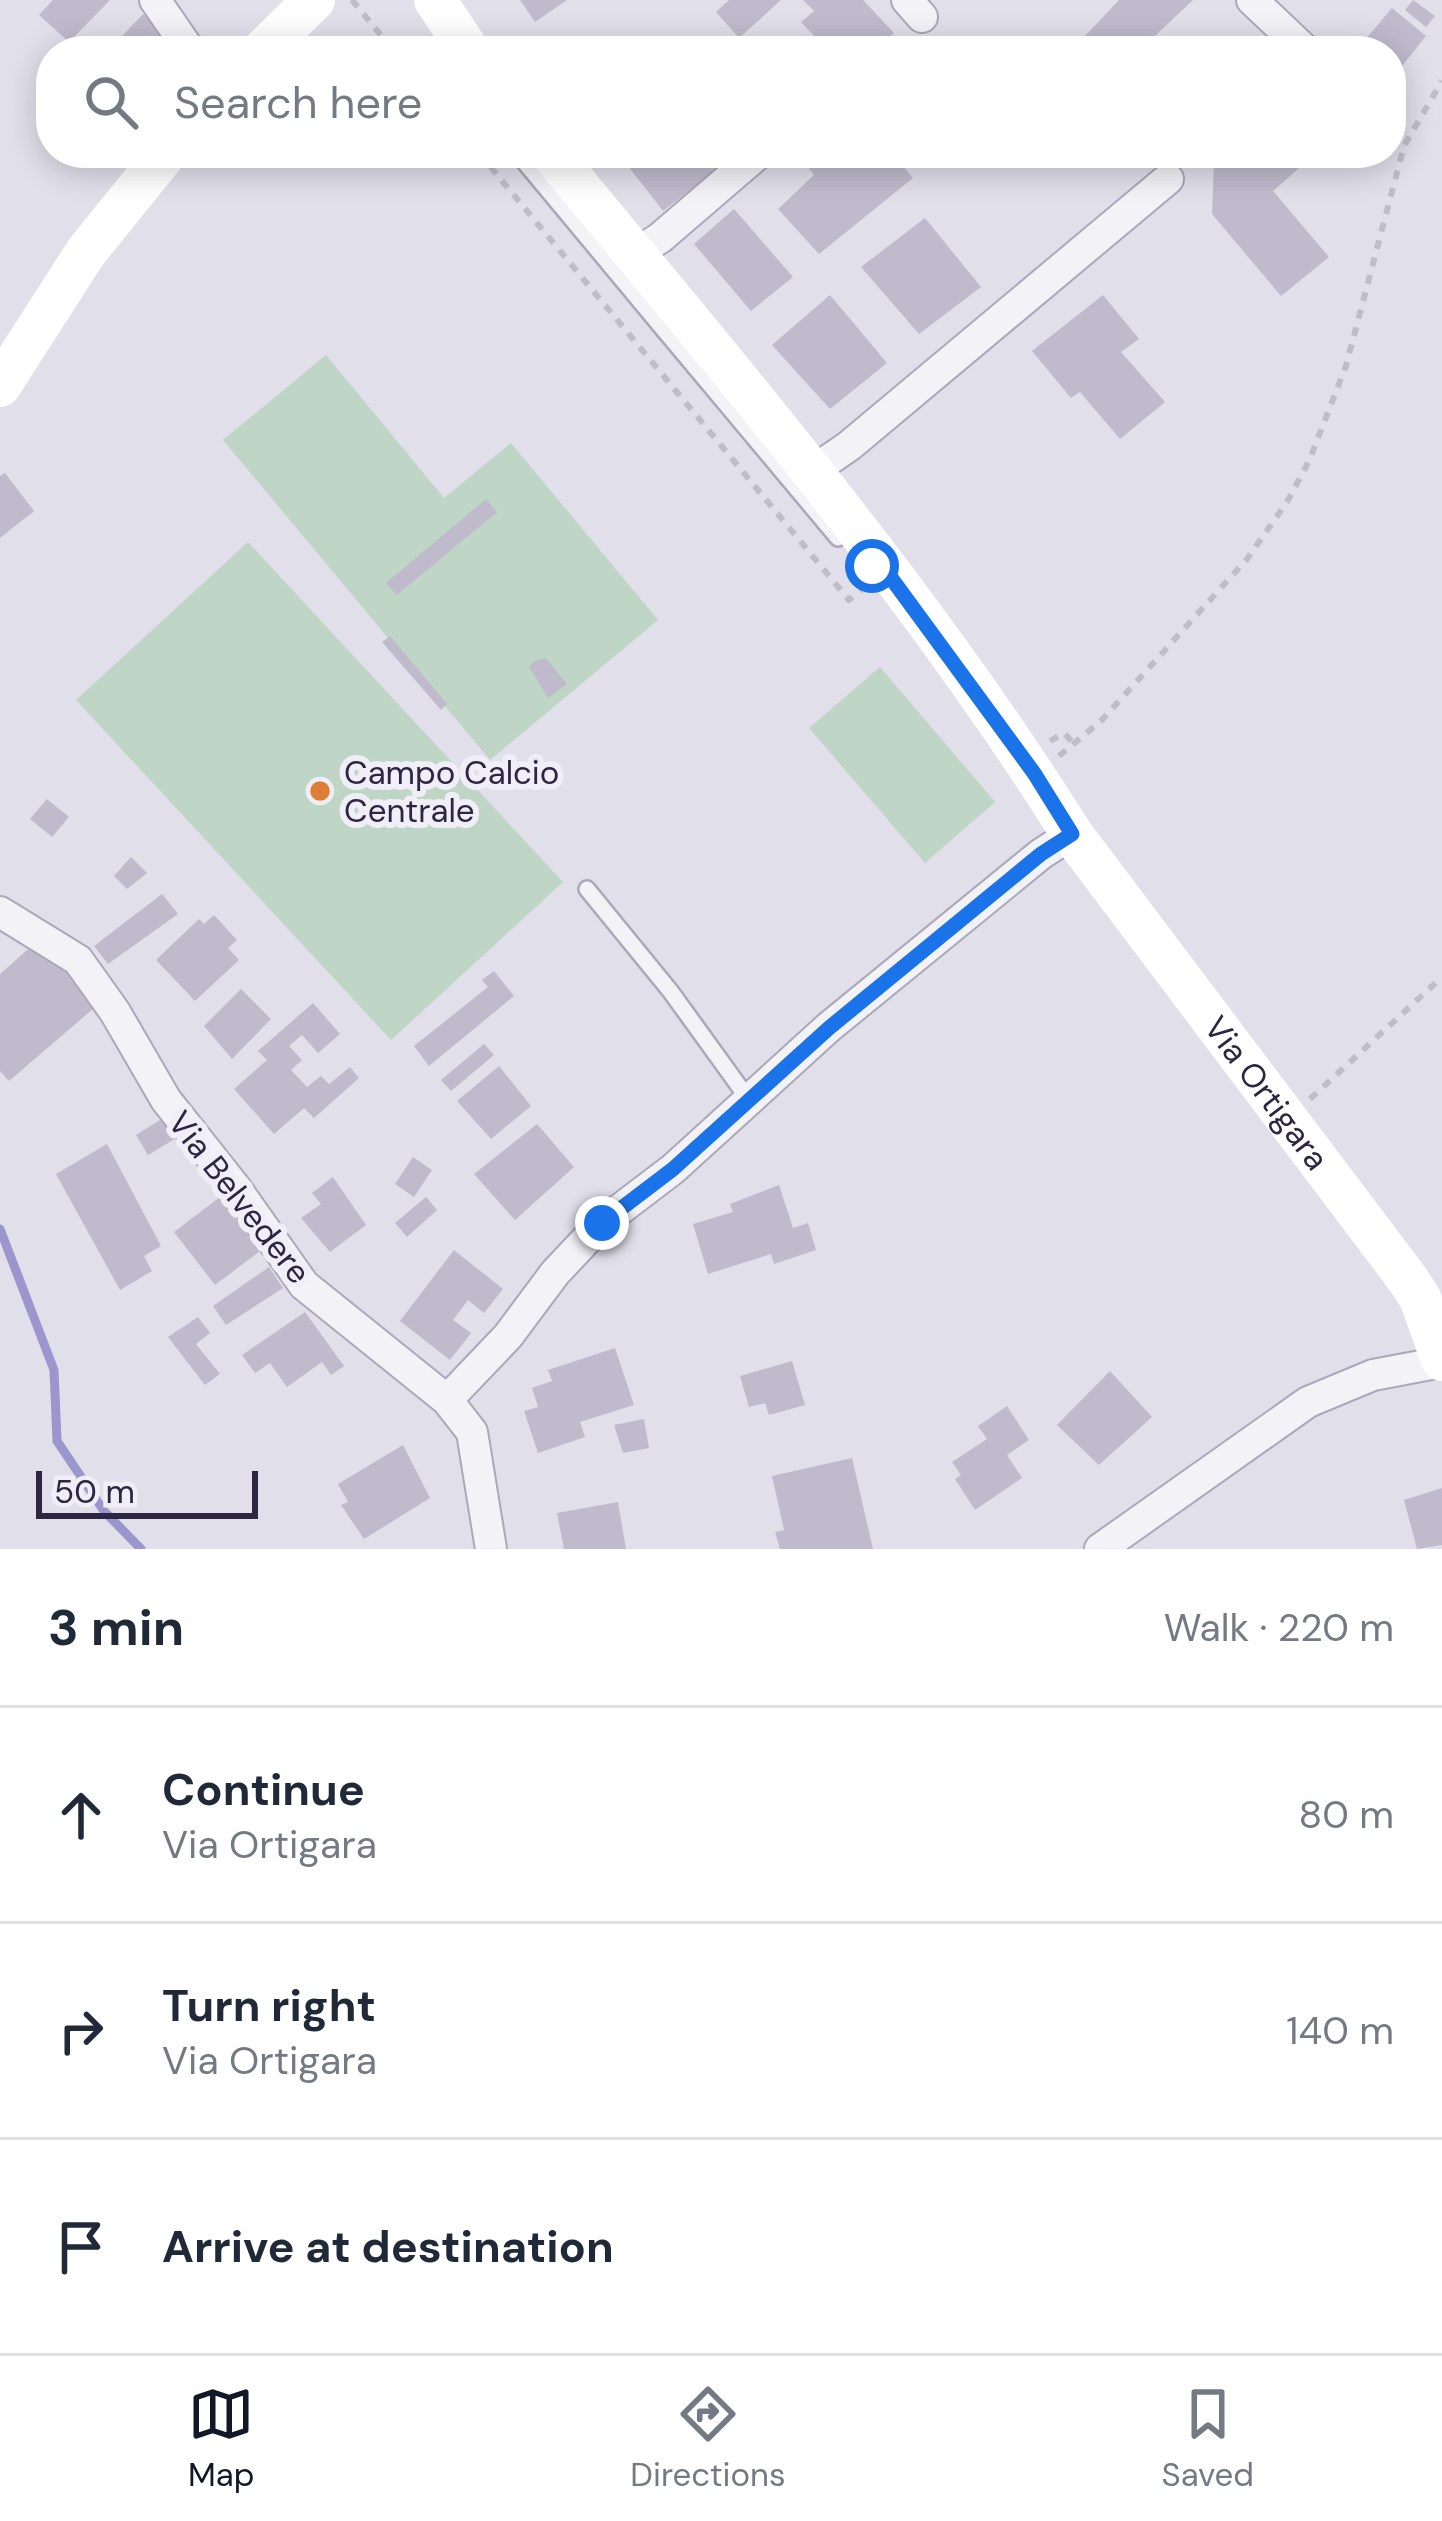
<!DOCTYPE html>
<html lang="en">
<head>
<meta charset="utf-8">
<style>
	:root { --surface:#fff; --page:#f2f2f3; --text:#1f2937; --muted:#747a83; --line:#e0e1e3; --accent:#111827 }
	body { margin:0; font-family:"DM Sans",sans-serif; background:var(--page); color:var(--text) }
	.scale { position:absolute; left:36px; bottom:30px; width:222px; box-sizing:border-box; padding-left:12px; border:6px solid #2c2643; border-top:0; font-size:33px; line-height:42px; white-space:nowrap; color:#2c2643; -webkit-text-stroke:9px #f0eef7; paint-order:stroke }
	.stop { position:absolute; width:36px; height:36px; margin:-27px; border:9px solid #1a73e8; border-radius:50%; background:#fff }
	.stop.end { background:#1a73e8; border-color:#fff; box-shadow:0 3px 12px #0008 }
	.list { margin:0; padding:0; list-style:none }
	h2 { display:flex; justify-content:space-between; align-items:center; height:156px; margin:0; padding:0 48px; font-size:51px }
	h2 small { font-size:39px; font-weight:400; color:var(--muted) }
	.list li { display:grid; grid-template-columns:78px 1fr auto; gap:36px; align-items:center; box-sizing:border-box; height:216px; padding:0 48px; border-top:3px solid var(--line) }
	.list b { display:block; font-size:45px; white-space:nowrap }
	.list p { margin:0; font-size:39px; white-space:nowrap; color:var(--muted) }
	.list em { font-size:39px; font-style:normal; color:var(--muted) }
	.icon { flex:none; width:66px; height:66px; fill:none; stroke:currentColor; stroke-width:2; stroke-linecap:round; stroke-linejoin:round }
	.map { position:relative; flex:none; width:1442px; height:1549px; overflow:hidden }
	.search { position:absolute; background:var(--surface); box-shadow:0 6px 30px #0003; left:36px; right:36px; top:36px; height:132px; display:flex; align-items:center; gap:30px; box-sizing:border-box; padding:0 42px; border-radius:48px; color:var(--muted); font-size:45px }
	.sheet { height:804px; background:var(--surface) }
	nav { display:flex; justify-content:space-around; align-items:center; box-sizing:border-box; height:168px; border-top:3px solid var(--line); background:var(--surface); font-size:33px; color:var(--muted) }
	nav a { display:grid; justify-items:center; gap:6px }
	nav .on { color:var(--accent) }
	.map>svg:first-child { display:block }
</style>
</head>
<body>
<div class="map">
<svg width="1442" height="1549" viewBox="0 0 1442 1549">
	<rect width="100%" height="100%" fill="#e1dfea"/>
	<g fill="#bfd5c6">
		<path d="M326 355 444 498 511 443 658 620 490 760 223 440Z"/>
		<path d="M248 542 563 882 391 1040 76 700Z"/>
		<path d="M880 667 995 802 925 863 809 728Z"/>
	</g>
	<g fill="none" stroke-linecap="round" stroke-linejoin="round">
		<path stroke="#9b96ce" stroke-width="9" d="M0 1229 54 1370 57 1441 104 1511 141 1549"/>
	</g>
	<g fill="#bfbbcd">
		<path d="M53 0H110L69 42 39 15Z"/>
		<path d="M520 0H567L535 22Z"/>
		<path d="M729 0H781L739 38 716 12Z"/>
		<path d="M803 0H863L894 33 875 51H828L801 22 814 11Z"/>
		<path d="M1119 0H1193L1139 51H1099L1085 36Z"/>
		<path d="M1413 0 1435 16 1426 27 1405 10Z"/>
		<path d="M1392 8 1426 36 1394 76 1391 51H1363L1359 47Z"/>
		<path d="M143 14 182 51H108Z"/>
		<path d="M618 153H737L663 211Z"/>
		<path d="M797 153H892L913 178 819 254 778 209 814 175Z"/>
		<path d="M1222 153H1316L1273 191 1329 257 1281 296 1212 214 1214 161Z"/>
		<path d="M734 209 793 277 751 311 694 244Z"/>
		<path d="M925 218 981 287 919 334 861 267Z"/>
		<path d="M830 295 887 363 830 409 772 345Z"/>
		<path d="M1103 295 1139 339 1121 352 1165 402 1120 439 1080 392 1071 398 1032 351Z"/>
		<path d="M5 473 34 511 0 538V476Z"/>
		<path d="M486 499 497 512 397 595 386 583Z"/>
		<path d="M390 636 447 704 441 710 382 642Z"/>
		<path d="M546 658 567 684 548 698 529 667 534 661Z"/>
		<path d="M47 799 69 817 52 837 30 819Z"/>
		<path d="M131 857 147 873 127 889 114 876Z"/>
		<path d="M162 894 178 914 108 964 94 946Z"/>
		<path d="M214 915 237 940 228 948 239 960 195 1001 156 960 199 919 204 924Z"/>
		<path d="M34 944 101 1002 9 1081 0 1071V974Z"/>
		<path d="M494 971 514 996 429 1066 414 1046 488 987 482 980Z"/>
		<path d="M241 989 271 1019 232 1059 204 1026Z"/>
		<path d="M313 1003 340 1034 318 1053 302 1035 289 1046 302 1060 291 1070 307 1087 321 1076 329 1084 350 1067 359 1078 314 1118 304 1108 274 1134 234 1089 267 1060 258 1051Z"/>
		<path d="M484 1044 494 1055 451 1091 441 1080Z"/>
		<path d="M499 1066 531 1106 491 1139 457 1101Z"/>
		<path d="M171 1113 183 1134 148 1155 136 1135Z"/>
		<path d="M537 1124 574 1167 515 1220 474 1174Z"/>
		<path d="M107 1144 161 1246 144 1256 152 1271 120 1290 56 1174Z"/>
		<path d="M413 1157 432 1170 414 1197 395 1184Z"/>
		<path d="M333 1177 366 1225 330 1252 301 1218 321 1204 312 1193Z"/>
		<path d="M779 1185 793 1228 808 1223 816 1250 774 1264 771 1254 708 1274 693 1224 733 1212 730 1204Z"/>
		<path d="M220 1197 260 1251 215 1285 174 1232Z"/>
		<path d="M426 1197 437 1210 407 1237 395 1223Z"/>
		<path d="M454 1250 503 1289 484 1313 468 1300 453 1320 471 1333 450 1360 400 1321Z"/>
		<path d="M269 1267 283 1288 226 1325 213 1306Z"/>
		<path d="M305 1312 344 1366 331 1375 322 1362 287 1387 270 1363 255 1373 242 1355Z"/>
		<path d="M198 1317 210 1333 196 1344 220 1374 205 1385 168 1337Z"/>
		<path d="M615 1348 634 1405 580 1422 585 1437 538 1453 524 1411 538 1407 532 1388 552 1381 548 1370Z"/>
		<path d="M792 1361 805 1405 769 1415 765 1403 749 1407 740 1376Z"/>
		<path d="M1110 1371 1152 1417 1099 1465 1057 1425Z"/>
		<path d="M1007 1406 1029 1440 1007 1455 1022 1478 975 1510 955 1479 961 1475 952 1462 987 1439 978 1426Z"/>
		<path d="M644 1419 649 1448 623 1453 614 1425Z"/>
		<path d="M403 1445 430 1498 364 1539 341 1505 348 1502 338 1484Z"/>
		<path d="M852 1458 873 1549H780L775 1532 784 1530 772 1476Z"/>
		<path d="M1442 1488V1545L1417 1549 1404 1500Z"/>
		<path d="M618 1502 626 1549H564L557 1513Z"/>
	</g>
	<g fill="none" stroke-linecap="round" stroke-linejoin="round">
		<g stroke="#aba8b8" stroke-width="20">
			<g id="lane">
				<path d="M517 153 664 330 689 324"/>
				<path d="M664 330 695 367"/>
				<path d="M715 357 695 367 838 538"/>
				<path d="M587 889 671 992 749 1100"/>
			</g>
		</g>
		<g stroke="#aba8b8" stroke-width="34">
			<g id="street">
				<path d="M155 0 190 51"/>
				<path d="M907 0 922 17"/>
				<path d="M1252 0 1306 51"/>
				<path d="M635 254 660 238 759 153"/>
				<path d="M814 470 849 446 1168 179"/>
				<path d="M0 912 78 960 115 1012 166 1100 235 1187 304 1285 447 1400 472 1432 491 1549"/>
				<path d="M447 1400 508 1336 555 1273 602 1223 673 1169 829 1027 1041 854 1072 834"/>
				<path d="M1100 1549 1308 1402 1373 1375 1442 1362"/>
			</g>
		</g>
		<g stroke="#bfbdc8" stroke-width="6" stroke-dasharray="9 9" stroke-linecap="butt">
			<path d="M352 0 394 51"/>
			<path d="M1391 133 1404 146"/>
			<path d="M479 153 849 600 861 590"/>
			<path d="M1050 741 1064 733 1075 745"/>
			<path d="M1059 756 1102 720 1247 559 1287 502 1309 461 1346 366 1404 146 1442 81"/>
			<path d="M1310 1099 1442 977"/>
		</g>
		<use href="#lane" stroke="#f3f2f7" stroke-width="15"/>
		<use href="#street" stroke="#f3f2f7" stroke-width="30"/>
		<g stroke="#fff" stroke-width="42">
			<path d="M435 0 469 51"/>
			<path d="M262 51 314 0"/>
			<path id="s1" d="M551 153C732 372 921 593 1072 834L1409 1281 1420 1298 1442 1360"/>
			<path d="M0 386 86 252 166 153"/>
		</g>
	</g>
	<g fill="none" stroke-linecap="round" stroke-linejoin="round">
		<path stroke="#1a73e8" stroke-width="15" d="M602 1223 673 1169 829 1028 1041 854 1072 834 1034 773 886 571 872 566"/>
	</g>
	<circle fill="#dd7d36" stroke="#f0eef7" stroke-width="4.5" cx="320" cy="791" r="12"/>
	<g text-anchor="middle" stroke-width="12" stroke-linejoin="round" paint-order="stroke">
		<g font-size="33" fill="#2c2643" stroke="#f0eef7" text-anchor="start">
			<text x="344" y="784">Campo Calcio<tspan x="344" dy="38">Centrale</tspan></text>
		</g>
		<g font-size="33" fill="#2c2643" stroke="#f0eef7">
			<text dy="12" stroke="none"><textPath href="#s1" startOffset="1182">Via Ortigara</textPath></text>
			<text transform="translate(240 1197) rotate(52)" y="12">Via Belvedere</text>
		</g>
	</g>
</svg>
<div class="scale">50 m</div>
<div class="stop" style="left:872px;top:566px"></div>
<div class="stop end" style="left:602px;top:1223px"></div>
<div class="search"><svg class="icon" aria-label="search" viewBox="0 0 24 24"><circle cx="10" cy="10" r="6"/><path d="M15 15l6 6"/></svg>Search here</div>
</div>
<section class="sheet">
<h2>3 min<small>Walk · 220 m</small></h2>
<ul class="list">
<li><svg class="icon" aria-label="ahead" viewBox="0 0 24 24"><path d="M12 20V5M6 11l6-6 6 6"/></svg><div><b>Continue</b><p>Via Ortigara</p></div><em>80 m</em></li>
<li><svg class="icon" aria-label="right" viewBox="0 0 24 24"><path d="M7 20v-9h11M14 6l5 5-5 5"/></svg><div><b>Turn right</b><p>Via Ortigara</p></div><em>140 m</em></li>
<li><svg class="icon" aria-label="arrive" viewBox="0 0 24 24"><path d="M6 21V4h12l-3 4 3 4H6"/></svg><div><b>Arrive at destination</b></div></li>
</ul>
</section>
<nav>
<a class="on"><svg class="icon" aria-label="map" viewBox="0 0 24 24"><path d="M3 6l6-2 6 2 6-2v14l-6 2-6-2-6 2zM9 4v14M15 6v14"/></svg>Map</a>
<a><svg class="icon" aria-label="directions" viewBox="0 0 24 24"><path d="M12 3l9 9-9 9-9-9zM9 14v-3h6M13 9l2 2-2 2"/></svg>Directions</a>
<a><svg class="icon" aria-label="saved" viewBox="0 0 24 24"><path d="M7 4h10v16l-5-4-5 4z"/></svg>Saved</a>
</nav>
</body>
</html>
